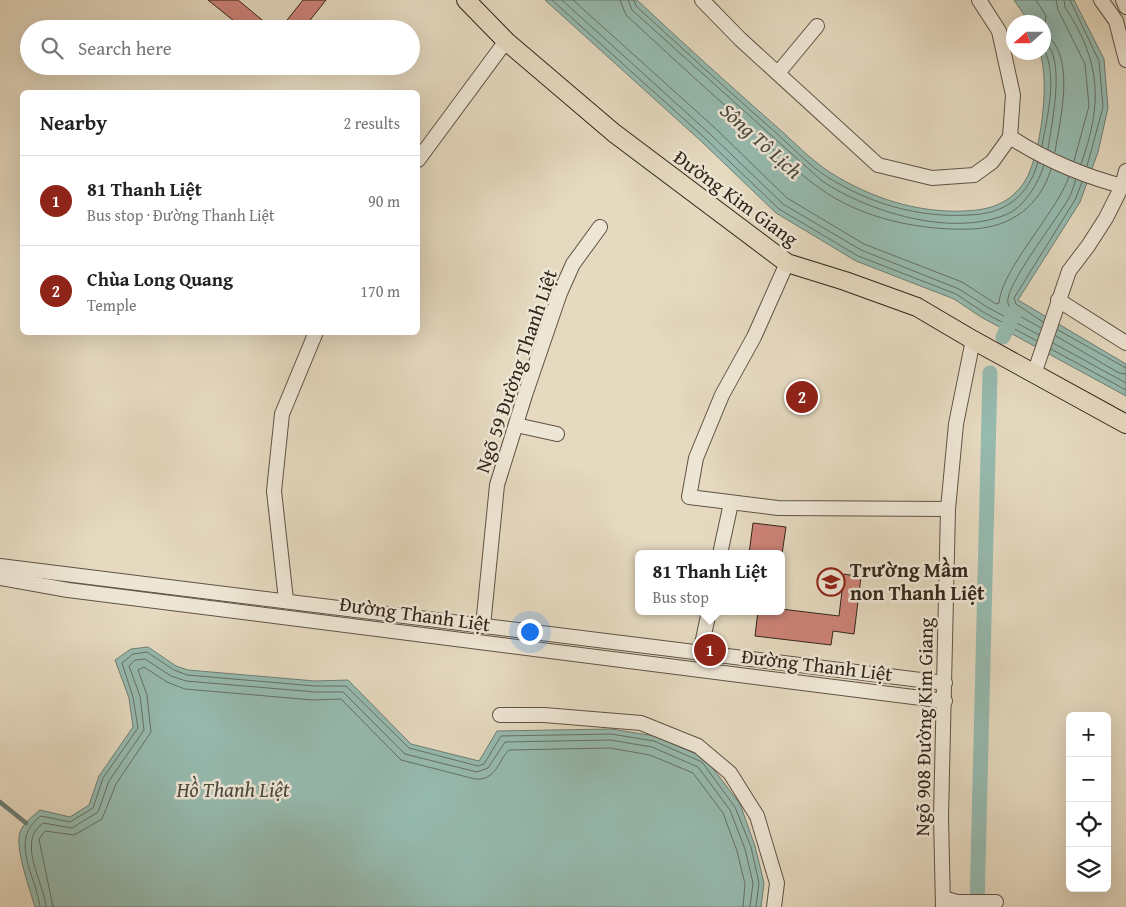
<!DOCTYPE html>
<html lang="en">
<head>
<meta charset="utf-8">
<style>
	:root { --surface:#fff; --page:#f6f6f6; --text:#222; --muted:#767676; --line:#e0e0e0; --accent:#8f2418 }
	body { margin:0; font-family:"Gentium Book Plus",serif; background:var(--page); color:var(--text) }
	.controls { position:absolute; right:15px; bottom:15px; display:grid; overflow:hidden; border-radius:8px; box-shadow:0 5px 20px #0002 }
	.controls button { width:45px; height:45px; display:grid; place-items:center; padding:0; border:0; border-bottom:1px solid var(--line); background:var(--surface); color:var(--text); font:25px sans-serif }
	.compass { position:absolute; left:1006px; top:15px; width:45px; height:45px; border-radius:50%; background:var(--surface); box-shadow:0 5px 20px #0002; rotate:249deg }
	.you { position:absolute; left:529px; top:631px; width:18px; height:18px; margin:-12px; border:4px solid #fff; border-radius:50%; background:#1a73e8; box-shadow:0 0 0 8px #1a73e833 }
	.badge { display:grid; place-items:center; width:32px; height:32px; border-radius:50%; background:var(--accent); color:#fff; font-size:16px; font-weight:700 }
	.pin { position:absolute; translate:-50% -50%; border:2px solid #fff; box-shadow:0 1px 5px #0006 }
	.popup { position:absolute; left:635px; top:550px; width:150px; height:65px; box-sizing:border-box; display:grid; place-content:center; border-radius:8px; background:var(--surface); filter:drop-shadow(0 1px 4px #0005); font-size:16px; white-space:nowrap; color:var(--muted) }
	.popup b { font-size:19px; color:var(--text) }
	.popup::after { content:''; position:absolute; left:50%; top:100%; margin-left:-10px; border:10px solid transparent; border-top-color:var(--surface) }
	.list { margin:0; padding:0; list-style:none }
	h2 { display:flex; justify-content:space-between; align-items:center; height:65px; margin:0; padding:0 20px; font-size:21px }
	h2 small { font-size:16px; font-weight:400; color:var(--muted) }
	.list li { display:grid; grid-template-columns:32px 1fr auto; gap:15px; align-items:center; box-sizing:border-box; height:90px; padding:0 20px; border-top:1px solid var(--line) }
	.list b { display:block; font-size:19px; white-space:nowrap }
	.list p { margin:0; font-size:16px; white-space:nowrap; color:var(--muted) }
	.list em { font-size:16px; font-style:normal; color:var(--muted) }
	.icon { flex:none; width:28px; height:28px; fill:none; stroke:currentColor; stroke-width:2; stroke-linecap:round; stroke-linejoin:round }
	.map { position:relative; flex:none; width:1126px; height:907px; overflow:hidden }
	.search { position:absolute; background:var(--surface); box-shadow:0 5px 20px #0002; left:20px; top:20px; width:400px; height:55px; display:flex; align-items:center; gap:12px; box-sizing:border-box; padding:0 18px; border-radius:28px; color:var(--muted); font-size:19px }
	.panel { position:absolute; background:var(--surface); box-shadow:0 5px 20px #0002; left:20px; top:90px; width:400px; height:245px; border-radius:8px }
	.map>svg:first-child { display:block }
</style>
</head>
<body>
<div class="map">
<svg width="1126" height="907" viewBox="0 0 1126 907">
	<rect width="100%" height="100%" fill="#e5d9bf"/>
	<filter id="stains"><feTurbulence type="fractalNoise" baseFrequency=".004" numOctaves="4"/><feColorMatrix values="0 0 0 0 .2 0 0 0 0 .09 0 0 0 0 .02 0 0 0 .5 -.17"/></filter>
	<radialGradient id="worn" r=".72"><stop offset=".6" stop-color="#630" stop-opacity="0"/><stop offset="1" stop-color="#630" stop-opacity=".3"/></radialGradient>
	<g fill="#96baaf" stroke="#6e7e74">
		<path d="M545 0H637C683 43 729 85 777 127 794 142 812 161 831 173 871 198 917 213 964 211 990 210 1010 204 1025 181 1041 154 1050 82 1040 53L1044 52V22H1029L1014 0H1074L1104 59 1108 108 1098 152 1080 202 1018 300 1126 364V396L981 317 954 299 856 261 776 213 702 142Z"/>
		<path d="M148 647 176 666 188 670 315 681 348 680 411 744 479 761 497 731 611 729 655 736 705 758 740 804 755 846 764 883 761 907H35C30 890 17 854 19 837 20 825 32 817 40 810L70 817 89 805 99 776 133 727 129 698 115 660 131 649Z"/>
	</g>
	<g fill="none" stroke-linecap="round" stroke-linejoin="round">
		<g stroke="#647065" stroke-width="1">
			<path d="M552 0 705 138 779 209 858 256 956 294 983 312 1037 341"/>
			<path d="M562 0 710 134 783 204 861 250 959 289 987 307 1039 335"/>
			<path d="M573 0 715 128 787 198 864 244 962 282 996 304 999 303C1001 270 1056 213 1069 177"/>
			<path d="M620 0 626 15C666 52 706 89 747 125 770 146 793 169 818 187 861 219 921 231 973 229 1011 227 1040 206 1051 169"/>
			<path d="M628 0 632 10 822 181C869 212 950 237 1005 215 1024 208 1038 184 1044 165"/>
			<path d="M634 0 636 6C682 48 727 90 774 131 791 146 809 166 829 178 871 204 919 218 969 215 1005 214 1028 197 1038 162"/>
			<path d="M1036 0 1046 16 1044 33C1077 55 1060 119 1055 152"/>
			<path d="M1056 0 1058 10 1085 64 1089 106 1074 161"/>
			<path d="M1064 0 1065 7C1101 62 1103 103 1081 164"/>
			<path d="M1070 0 1099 61 1103 107 1087 166"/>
			<path d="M1044 42C1067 56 1051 126 1048 149"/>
			<path d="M1042 146C1047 117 1058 77 1044 49"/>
			<path d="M1043 322 1016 304 1014 298 1075 200 1082 182"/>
			<path d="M1041 328C1032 322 1011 314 1008 303 1003 288 1060 215 1069 198 1072 192 1074 185 1076 179"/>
			<path d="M1058 330 1126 368"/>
			<path d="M1056 336 1119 373 1126 374"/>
			<path d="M1053 343 1126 383"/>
			<path d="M1051 349 1126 390"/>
			<path d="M40 907C36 875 8 840 41 816L70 822 93 808 103 778 138 728 133 697 122 663 133 654 147 652 174 670 187 675 315 686H346L409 748 478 766 484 764 501 736 611 734 654 741 702 762 735 807 751 847 759 883 756 907"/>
			<path d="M46 907C44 882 16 842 43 823L72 828 98 812 109 781 144 730 140 696 129 666 135 660 145 659 171 676 186 681 315 692H343L405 754 477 772 488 768 505 742 610 740 652 747 698 767 730 810 745 849 753 883 750 907"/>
			<path d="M53 907 39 839 45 831 74 835 102 819 116 784 151 732 147 695 138 670 144 667 167 682 185 689 313 700 341 699 401 760 475 779C496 781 498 761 509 750L610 748 650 755 693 773 723 813 737 851 745 884 743 907"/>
		</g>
		<path stroke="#6e7e74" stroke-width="4.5" d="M0 802 26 823"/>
		<g stroke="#96baaf" stroke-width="15">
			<path d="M1003 337 1014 313"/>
			<path d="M977 907 990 373"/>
		</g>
	</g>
	<g fill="#cd8377" stroke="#32251b">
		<path d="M208 0H238L273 29H244Z"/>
		<path d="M303 0H326L303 29H280Z"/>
		<path d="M753 523 786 527 782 554H749Z"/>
		<path d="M844 574 861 577 854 634 833 631 831 645 755 636 758 611H781V609L839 616Z"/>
	</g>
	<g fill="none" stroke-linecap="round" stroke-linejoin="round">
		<g stroke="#5f5244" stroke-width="16">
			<g id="minor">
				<path d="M702 0 740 39 878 165 932 178 974 175 992 162 1010 137"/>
				<path d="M979 0 999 31 1013 95 1010 137"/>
				<path d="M1101 0 1116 21 1126 60"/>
				<path d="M1123 0 1126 7"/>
				<path d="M778 73 817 26"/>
				<path d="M1010 137C1044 159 1086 177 1126 187"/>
				<path d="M418 160 506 41"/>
				<path d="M787 263 754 337 722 395 696 458 689 497 778 508 948 509"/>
				<path d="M1058 300 1126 343"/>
				<path d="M1034 374 1069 271 1088 246 1106 218 1122 186 1126 171"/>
				<path d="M516 425 557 434"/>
				<path d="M720 554 731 503"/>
				<path d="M0 566 945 683"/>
				<path d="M0 578 68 590 945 701"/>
				<path d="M286 600 274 491 282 414 316 332"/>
				<path d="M483 626 497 485 525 395 560 293 573 264 600 227"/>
				<path d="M700 654 709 611"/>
				<path d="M500 715H544L641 723 698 746 730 773 757 816 777 883 774 907"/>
				<path d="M943 898 957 902H996"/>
				<path d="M943 907 941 817 948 509 956 424 973 340"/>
			</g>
		</g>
		<g stroke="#32251b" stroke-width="20">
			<path id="major" d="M466 0 506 41 614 133 787 263 845 281 917 307 973 340 1126 424"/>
		</g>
		<use href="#minor" stroke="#eee6d5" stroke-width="14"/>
		<use href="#major" stroke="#e5d9bf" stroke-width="18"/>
	</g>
	<defs>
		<g id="school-ring" transform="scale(1.4375)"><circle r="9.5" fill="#eee6d5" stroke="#8f2418" stroke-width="1.5"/><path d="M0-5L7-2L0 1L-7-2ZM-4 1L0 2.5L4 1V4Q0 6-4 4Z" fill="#8f2418"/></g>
	</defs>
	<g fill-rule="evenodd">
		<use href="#school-ring" x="831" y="582"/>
	</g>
	<g text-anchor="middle" stroke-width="5" stroke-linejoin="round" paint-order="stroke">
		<g font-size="20" fill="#32251b" stroke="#eee6d5">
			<text transform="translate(736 198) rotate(36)" y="7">Đường Kim Giang</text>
			<text transform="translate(516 371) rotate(-71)" y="7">Ngõ 59 Đường Thanh Liệt</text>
			<text transform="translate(415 614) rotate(8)" y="7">Đường Thanh Liệt</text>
			<text transform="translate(817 665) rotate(7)" y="7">Đường Thanh Liệt</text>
			<text transform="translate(924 727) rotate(-89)" y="7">Ngõ 908 Đường Kim Giang</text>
		</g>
		<g font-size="20" font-weight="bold" fill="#32251b" stroke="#eee6d5" text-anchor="start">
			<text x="850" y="577">Trường Mầm<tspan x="850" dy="23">non Thanh Liệt</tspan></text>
		</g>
		<g font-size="21" font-style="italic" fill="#4b4a40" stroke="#eee6d5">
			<text transform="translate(761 141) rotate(42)" y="7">Sông Tô Lịch</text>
			<text x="233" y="797">Hồ Thanh Liệt</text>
		</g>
	</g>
	<rect width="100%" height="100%" filter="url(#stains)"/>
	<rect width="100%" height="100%" fill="url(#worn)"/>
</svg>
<div class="controls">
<button>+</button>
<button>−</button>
<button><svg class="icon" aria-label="locate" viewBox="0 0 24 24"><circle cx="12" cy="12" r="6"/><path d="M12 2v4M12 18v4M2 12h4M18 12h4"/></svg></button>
<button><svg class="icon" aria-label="layers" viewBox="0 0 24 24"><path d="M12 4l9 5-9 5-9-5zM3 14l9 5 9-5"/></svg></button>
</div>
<svg class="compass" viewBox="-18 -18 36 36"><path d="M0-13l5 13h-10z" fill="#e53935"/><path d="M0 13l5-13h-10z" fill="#767676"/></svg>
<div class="you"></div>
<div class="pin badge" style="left:710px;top:650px">1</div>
<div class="popup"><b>81 Thanh Liệt</b>Bus stop</div>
<div class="pin badge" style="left:802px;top:397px">2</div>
<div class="search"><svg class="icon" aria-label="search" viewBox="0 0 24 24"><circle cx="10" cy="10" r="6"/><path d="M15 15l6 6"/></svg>Search here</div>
<section class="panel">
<h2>Nearby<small>2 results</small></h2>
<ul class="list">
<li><span class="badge">1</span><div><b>81 Thanh Liệt</b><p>Bus stop · Đường Thanh Liệt</p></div><em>90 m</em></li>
<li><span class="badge">2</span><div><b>Chùa Long Quang</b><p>Temple</p></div><em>170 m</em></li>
</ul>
</section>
</div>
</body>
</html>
